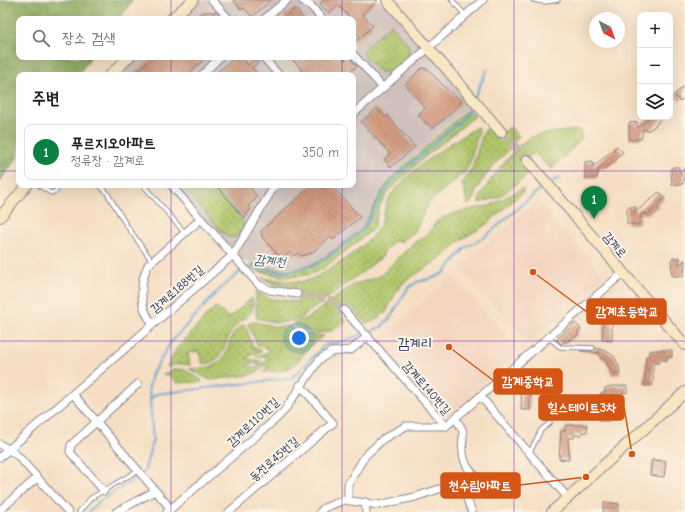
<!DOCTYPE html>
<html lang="ko">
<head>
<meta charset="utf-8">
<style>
	:root { --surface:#fff; --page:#f6f6f6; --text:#222; --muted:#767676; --line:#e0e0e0; --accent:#0b8043 }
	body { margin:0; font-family:"Comic Neue","Poor Story",sans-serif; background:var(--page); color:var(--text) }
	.controls { position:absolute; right:12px; top:12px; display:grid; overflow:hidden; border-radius:8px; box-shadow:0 4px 16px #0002 }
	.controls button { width:36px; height:36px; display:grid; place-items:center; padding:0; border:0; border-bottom:1px solid var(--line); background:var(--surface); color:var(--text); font:20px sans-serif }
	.compass { position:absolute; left:589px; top:12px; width:36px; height:36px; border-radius:50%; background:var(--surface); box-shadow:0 4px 16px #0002; rotate:139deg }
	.you { position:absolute; left:299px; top:338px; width:14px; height:14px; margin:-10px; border:3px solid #fff; border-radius:50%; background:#1a73e8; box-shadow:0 0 0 6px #1a73e833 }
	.badge { display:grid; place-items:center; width:26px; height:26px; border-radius:50%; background:var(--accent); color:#fff; font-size:13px; font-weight:700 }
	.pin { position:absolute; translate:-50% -33px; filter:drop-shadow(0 1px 2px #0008) }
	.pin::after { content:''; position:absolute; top:21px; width:14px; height:12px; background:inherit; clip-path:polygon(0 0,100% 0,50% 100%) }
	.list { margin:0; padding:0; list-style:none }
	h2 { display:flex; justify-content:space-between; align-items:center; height:52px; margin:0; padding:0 16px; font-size:17px }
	h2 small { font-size:13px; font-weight:400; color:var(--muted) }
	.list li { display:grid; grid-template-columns:26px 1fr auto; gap:12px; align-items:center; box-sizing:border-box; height:56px; margin:0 8px 8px; padding:0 8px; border:1px solid var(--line); border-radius:8px }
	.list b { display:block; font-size:15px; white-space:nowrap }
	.list p { margin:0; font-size:13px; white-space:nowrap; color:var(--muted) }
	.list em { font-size:13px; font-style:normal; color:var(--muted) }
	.icon { flex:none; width:22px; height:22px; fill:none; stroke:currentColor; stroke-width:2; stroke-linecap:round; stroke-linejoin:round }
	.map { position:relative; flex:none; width:685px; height:512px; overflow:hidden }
	.search { position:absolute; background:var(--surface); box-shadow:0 4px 16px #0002; left:16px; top:16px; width:340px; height:44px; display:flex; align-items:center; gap:10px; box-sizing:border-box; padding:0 14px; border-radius:8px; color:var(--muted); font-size:15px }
	.panel { position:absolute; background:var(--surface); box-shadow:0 4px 16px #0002; left:16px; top:72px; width:340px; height:116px; border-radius:8px }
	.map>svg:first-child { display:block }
</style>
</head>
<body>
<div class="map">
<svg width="685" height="512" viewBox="0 0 685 512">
	<defs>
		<pattern id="grass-dots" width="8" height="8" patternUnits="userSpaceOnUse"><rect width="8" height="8" fill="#aec468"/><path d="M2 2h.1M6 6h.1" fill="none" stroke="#8da059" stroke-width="1.8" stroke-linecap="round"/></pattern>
		<pattern id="forest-crowns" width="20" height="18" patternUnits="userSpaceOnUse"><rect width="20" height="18" fill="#8aaa5c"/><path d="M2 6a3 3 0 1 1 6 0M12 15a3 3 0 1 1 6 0" fill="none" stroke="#708b4f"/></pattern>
		<pattern id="wetland-marsh" width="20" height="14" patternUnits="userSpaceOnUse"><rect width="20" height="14" fill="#aec468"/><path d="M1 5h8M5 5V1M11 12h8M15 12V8" fill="none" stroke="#8da059"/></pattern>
		<pattern id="building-back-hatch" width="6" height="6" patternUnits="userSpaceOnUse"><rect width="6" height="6" fill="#d49c80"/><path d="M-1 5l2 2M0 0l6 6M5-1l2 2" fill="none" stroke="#ab806c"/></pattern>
	</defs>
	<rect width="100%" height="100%" fill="#fcf5e5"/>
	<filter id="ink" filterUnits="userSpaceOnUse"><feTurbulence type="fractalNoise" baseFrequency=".025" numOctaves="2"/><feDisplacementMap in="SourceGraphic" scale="8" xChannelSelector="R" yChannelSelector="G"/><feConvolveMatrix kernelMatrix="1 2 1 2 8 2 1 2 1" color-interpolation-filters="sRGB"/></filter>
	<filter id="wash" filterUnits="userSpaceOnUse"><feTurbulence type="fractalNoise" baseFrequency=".012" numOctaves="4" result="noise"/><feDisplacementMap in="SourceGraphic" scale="16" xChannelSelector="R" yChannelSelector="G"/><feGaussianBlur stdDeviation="0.9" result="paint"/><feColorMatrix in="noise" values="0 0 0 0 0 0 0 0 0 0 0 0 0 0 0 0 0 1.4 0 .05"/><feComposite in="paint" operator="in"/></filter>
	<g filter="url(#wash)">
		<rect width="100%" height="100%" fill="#f5dec3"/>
		<g fill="#f3d4bf">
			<path d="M537 201 605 277 529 343 460 267Z"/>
			<path d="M453 276 521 352 445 418 376 342Z"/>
		</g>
		<path fill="#cfc0bb" d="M193 0H387L471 102 470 105 387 180 375 200 362 227 356 234 341 246 324 258 303 267 280 269 242 261 171 185H353V75H110L129 57H353V19H171Z"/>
		<g fill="url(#grass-dots)" stroke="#647a63">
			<path d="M391 24 409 46V57L392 72H380L363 55V50Z"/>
			<path d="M477 127 479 131 469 165 465 172 435 197 429 203 414 232 401 242 395 241 385 250 382 257 299 319 278 323 257 318C256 316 256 296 256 291L268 298 298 302 299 288 274 284 262 278C276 279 291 283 305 281 323 277 368 245 378 229 385 218 383 205 391 195 414 166 446 146 477 127Z"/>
			<path d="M510 127 519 136C504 158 480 174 472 202L468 205 462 182 472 168 483 133 487 128 497 138Z"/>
			<path d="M578 130 581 132V140L553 168H550L534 153 522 163 527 174 524 178 499 197 479 203C477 193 516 147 526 140 537 132 564 132 578 130Z"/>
			<path d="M181 185H212L241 218 245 225 236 237H228L222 232Z"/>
			<path d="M523 188V192L487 224 462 239 445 255 404 282 395 294 386 312 374 321 366 323 350 306 340 314 346 321 345 323C328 336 310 335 292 324L309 317 353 285 380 276 412 244 426 236 436 222 441 219 461 211 489 206Z"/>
			<path d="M252 298C258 315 240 318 233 329 223 343 225 363 203 364L198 351 188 353 190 365 179 364 167 367 177 348 213 309 216 307 229 318Z"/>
			<path d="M255 322 277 327 289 326 297 332 324 336C308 344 304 357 292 366 284 372 273 371 264 372L268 367 255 365 267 362V357H256L270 351 267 348 258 346 248 324Z"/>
			<path d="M243 325 246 327 253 347 262 351 247 357 248 359 261 361 247 365V366L263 369 249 375 210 380 189 369C241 370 219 337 243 325Z"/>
			<path d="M183 369 201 380 202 382 177 383 169 375H163L172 370Z"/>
		</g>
		<path fill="url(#forest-crowns)" stroke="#526c5d" d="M0 0H133L119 19H19V57H91L78 75H19V155L0 181Z"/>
		<path fill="url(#wetland-marsh)" stroke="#647a63" d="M468 109 475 116 425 157 389 190 379 207 375 225 371 231 321 270 309 275 286 277 259 272 250 264 280 270H293L318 262 361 230 381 192 391 178Z"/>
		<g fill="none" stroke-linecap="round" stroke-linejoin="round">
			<g stroke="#5ba3d2" stroke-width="2">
				<path d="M475 96 487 70"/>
				<path d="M550 182 560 178"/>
				<path d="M367 333 381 327 390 318 408 288 417 282 433 278 444 273 465 248 486 236 545 185"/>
				<path d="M151 399 156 394 292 378 325 345 341 342 363 334"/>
				<path d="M144 473 153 439 149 387 152 374 171 342 220 289 246 267 284 272 296 270 315 265 336 251 365 228 378 200 394 178 457 124 464 117 472 104"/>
				<path d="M89 512 98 502 140 476"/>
			</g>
		</g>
		<g id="blocks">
			<g fill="url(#building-back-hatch)">
				<path d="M233 0H271L252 17 244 8 241 10Z"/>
				<path d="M325 0H378L362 14 373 26 356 41 353 38V19H351L338 5 329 13 320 4Z"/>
				<path d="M295 8 304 19H282Z"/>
				<path d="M203 12H216L208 19H195Z"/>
				<path d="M153 57H207L187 75H133Z"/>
				<path d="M236 57H241L248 65 255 59 258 63 252 68 259 75H213Z"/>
				<path d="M290 57H342L345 60 349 57 357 66 347 75H296L302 70Z"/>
				<path d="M422 68 428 69 447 90 461 100 460 104 450 114 432 129 418 115 425 108 405 84Z"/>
				<path d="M685 85V97L680 101 674 95Z"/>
				<path d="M377 108 385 117 387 115 415 147 391 167 384 160 390 154 361 122Z"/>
				<path d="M650 117H662L655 126 649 130H643L641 139 629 140V123L637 122V128Z"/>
				<path d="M617 146 623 152 616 159 617 160 606 168 599 169 597 178H585V162L593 161V167Z"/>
				<path d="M673 167H679V173L685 168 683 184 672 185 671 169Z"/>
				<path d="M216 185H254L250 188 258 197 248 206 251 209 244 218Z"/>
				<path d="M312 185H331L360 217 333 240 330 237 312 253 301 256 298 253 294 256 290 252 284 258 281 255 279 256 261 236 263 235 260 232Z"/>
				<path d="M659 192 665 198 657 204 659 206 648 214H641L639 224H627V208L635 206V213Z"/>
				<path d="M673 258H680L679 265 685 260 684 276H672L671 260Z"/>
				<path d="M616 306H630V313H625V316H617V319H612V341L602 340 604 312H608V307Z"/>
				<path d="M575 323 581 329 577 332 579 334 571 340 570 339 566 343 565 341 561 344 557 340 560 336Z"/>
				<path d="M596 348 606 351 614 356 619 366 620 374 612 375 606 361 599 356 600 353 580 351H593Z"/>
				<path d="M657 350H672V357H667V360H659V363H653V385H644L646 356H649V351Z"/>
				<path d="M534 376H548V382H543V386H535V388H530V410H521L522 382H526V377Z"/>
				<path d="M612 386H627V393H622V396H614V399H609L610 421H600L601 393H605V388Z"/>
				<path d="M572 425H587V432H582V435H574V438H568L569 460 559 459 561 431H565V426Z"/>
				<path d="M652 460 666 461 664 477 650 475Z"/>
				<path d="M604 502 619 504 618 512H603Z"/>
			</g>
		</g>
	</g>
	<g filter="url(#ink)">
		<use href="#blocks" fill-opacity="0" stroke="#888690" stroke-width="1"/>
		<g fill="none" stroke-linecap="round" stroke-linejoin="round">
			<path stroke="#c9bbaf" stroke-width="7" stroke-dasharray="7 3.5" stroke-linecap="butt" d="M297 294 329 299 344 310"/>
			<path stroke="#c9bbaf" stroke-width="10" stroke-dasharray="10 5" stroke-linecap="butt" d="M501 132 527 160"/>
			<g stroke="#888690" stroke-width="5.5">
				<g id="service">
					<path d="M452 0 465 15"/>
					<path d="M533 0 544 2 558 0"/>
					<path d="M38 185 51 193 56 191 60 185"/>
					<path d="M99 185 107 193 127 226 152 261"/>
					<path d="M143 185 185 233"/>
					<path d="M548 337 560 347 593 348"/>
					<path d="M530 452 541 430 550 423"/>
					<path d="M79 512 91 498 137 471"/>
				</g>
			</g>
			<g stroke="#888690" stroke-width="9">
				<g id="minor">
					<path d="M212 0 229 19"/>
					<path d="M302 0 311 6 322 19"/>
					<path d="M264 19 287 0"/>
					<path d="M353 54 383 88"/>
					<path d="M263 57 279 75"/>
					<path d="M202 75 220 57"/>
					<path d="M353 114 483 0"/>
					<path d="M171 185 259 285 270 290 297 294"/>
					<path d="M344 310 446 426"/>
					<path d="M153 324C139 308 139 284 148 265L201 219"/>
					<path d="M73 394 171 509"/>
					<path d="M480 396 568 498"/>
					<path d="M455 418C469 437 460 433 463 453 466 479 488 483 509 486"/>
					<path d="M0 444 18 456 68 512"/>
					<path d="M0 457 233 255 275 185"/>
					<path d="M463 488 476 476"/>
					<path d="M104 491 70 452 71 445 138 384"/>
					<path d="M348 500V484L365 456 383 439 406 426H446L623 273"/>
					<path d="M365 502 366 512"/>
					<path d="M0 510 37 478"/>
					<path d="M116 512 155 491"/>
					<path d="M167 512 276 419 284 411 319 360 331 352 351 350 368 336"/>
					<path d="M229 512 333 423 300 385"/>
					<path d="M320 512 324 508 344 500 379 505 415 497 448 486 463 488 472 512"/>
				</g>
			</g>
			<g stroke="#888690" stroke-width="12">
				<g id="secondary">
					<path d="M387 0 501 132"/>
					<path d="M171 19 193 0"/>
					<path d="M110 75 129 57"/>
					<path d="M527 160 685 345"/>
					<path d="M0 217 27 185"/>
					<path d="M552 512 685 392"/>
				</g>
			</g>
			<use href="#service" stroke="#fff" stroke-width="3.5"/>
			<use href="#minor" stroke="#fff" stroke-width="7"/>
			<use href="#secondary" stroke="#f9e7c3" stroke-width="10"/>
		</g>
	</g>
	<path fill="none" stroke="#7b2cbf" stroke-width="1" stroke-opacity="0.55" d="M171 0V19M342 0V19M514 0V512M171 57V75M342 57V75M0 171H19M353 171H685M171 185V512M342 185V512M0 341H685"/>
	<g text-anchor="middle" stroke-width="4" stroke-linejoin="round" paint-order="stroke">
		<g font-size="12" fill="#1b2f5e" stroke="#fcf5e5">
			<text transform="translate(615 245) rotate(50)" y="4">감계로</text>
			<text transform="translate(177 289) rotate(-41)" y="4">감계로188번길</text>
			<text transform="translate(427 388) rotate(49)" y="4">감계로140번길</text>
			<text transform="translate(253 422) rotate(-43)" y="4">감계로110번길</text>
			<text transform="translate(274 459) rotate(-41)" y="4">동전로45번길</text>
		</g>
		<g font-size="13" font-style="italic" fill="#315887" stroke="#fcf5e5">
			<text transform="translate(270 260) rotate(5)" y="5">감계천</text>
		</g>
		<g font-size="14" fill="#1b2f5e" stroke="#fcf5e5">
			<text x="415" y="348">감계리</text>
		</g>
	</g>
	<path fill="none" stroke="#d45514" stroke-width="1.5" d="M533 272L587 312M449 347L494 381M632 454L624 407M586 477L520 485"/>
	<g fill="#d45514" stroke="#fcf5e5" stroke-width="1.5">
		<circle cx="533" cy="272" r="4"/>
		<circle cx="449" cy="347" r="4"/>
		<circle cx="632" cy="454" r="4"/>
		<circle cx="586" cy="477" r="4"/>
	</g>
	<g fill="#d45514" stroke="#d45514" stroke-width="1.5">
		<rect x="587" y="299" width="79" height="25" rx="4"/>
		<rect x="494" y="369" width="68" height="25" rx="4"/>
		<rect x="539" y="395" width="85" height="25" rx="4"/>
		<rect x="441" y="473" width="79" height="25" rx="4"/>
	</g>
	<g font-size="13" text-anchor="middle" font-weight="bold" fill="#fff">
		<text x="627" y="316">감계초등학교</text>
		<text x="528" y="386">감계중학교</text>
		<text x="582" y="412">힐스테이트3차</text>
		<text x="480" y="490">천수림아파트</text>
	</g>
</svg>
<div class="controls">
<button>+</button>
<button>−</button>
<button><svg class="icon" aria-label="layers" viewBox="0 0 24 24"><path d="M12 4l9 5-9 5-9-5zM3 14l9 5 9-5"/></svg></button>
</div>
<svg class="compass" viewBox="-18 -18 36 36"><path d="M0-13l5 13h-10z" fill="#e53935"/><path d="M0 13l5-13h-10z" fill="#767676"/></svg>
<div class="you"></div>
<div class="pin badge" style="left:594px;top:219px">1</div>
<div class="search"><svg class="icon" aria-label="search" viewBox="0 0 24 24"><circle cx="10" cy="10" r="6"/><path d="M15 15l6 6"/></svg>장소 검색</div>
<section class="panel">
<h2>주변<small></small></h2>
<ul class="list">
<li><span class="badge">1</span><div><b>푸르지오아파트</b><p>정류장 · 감계로</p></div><em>350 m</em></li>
</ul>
</section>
</div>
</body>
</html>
